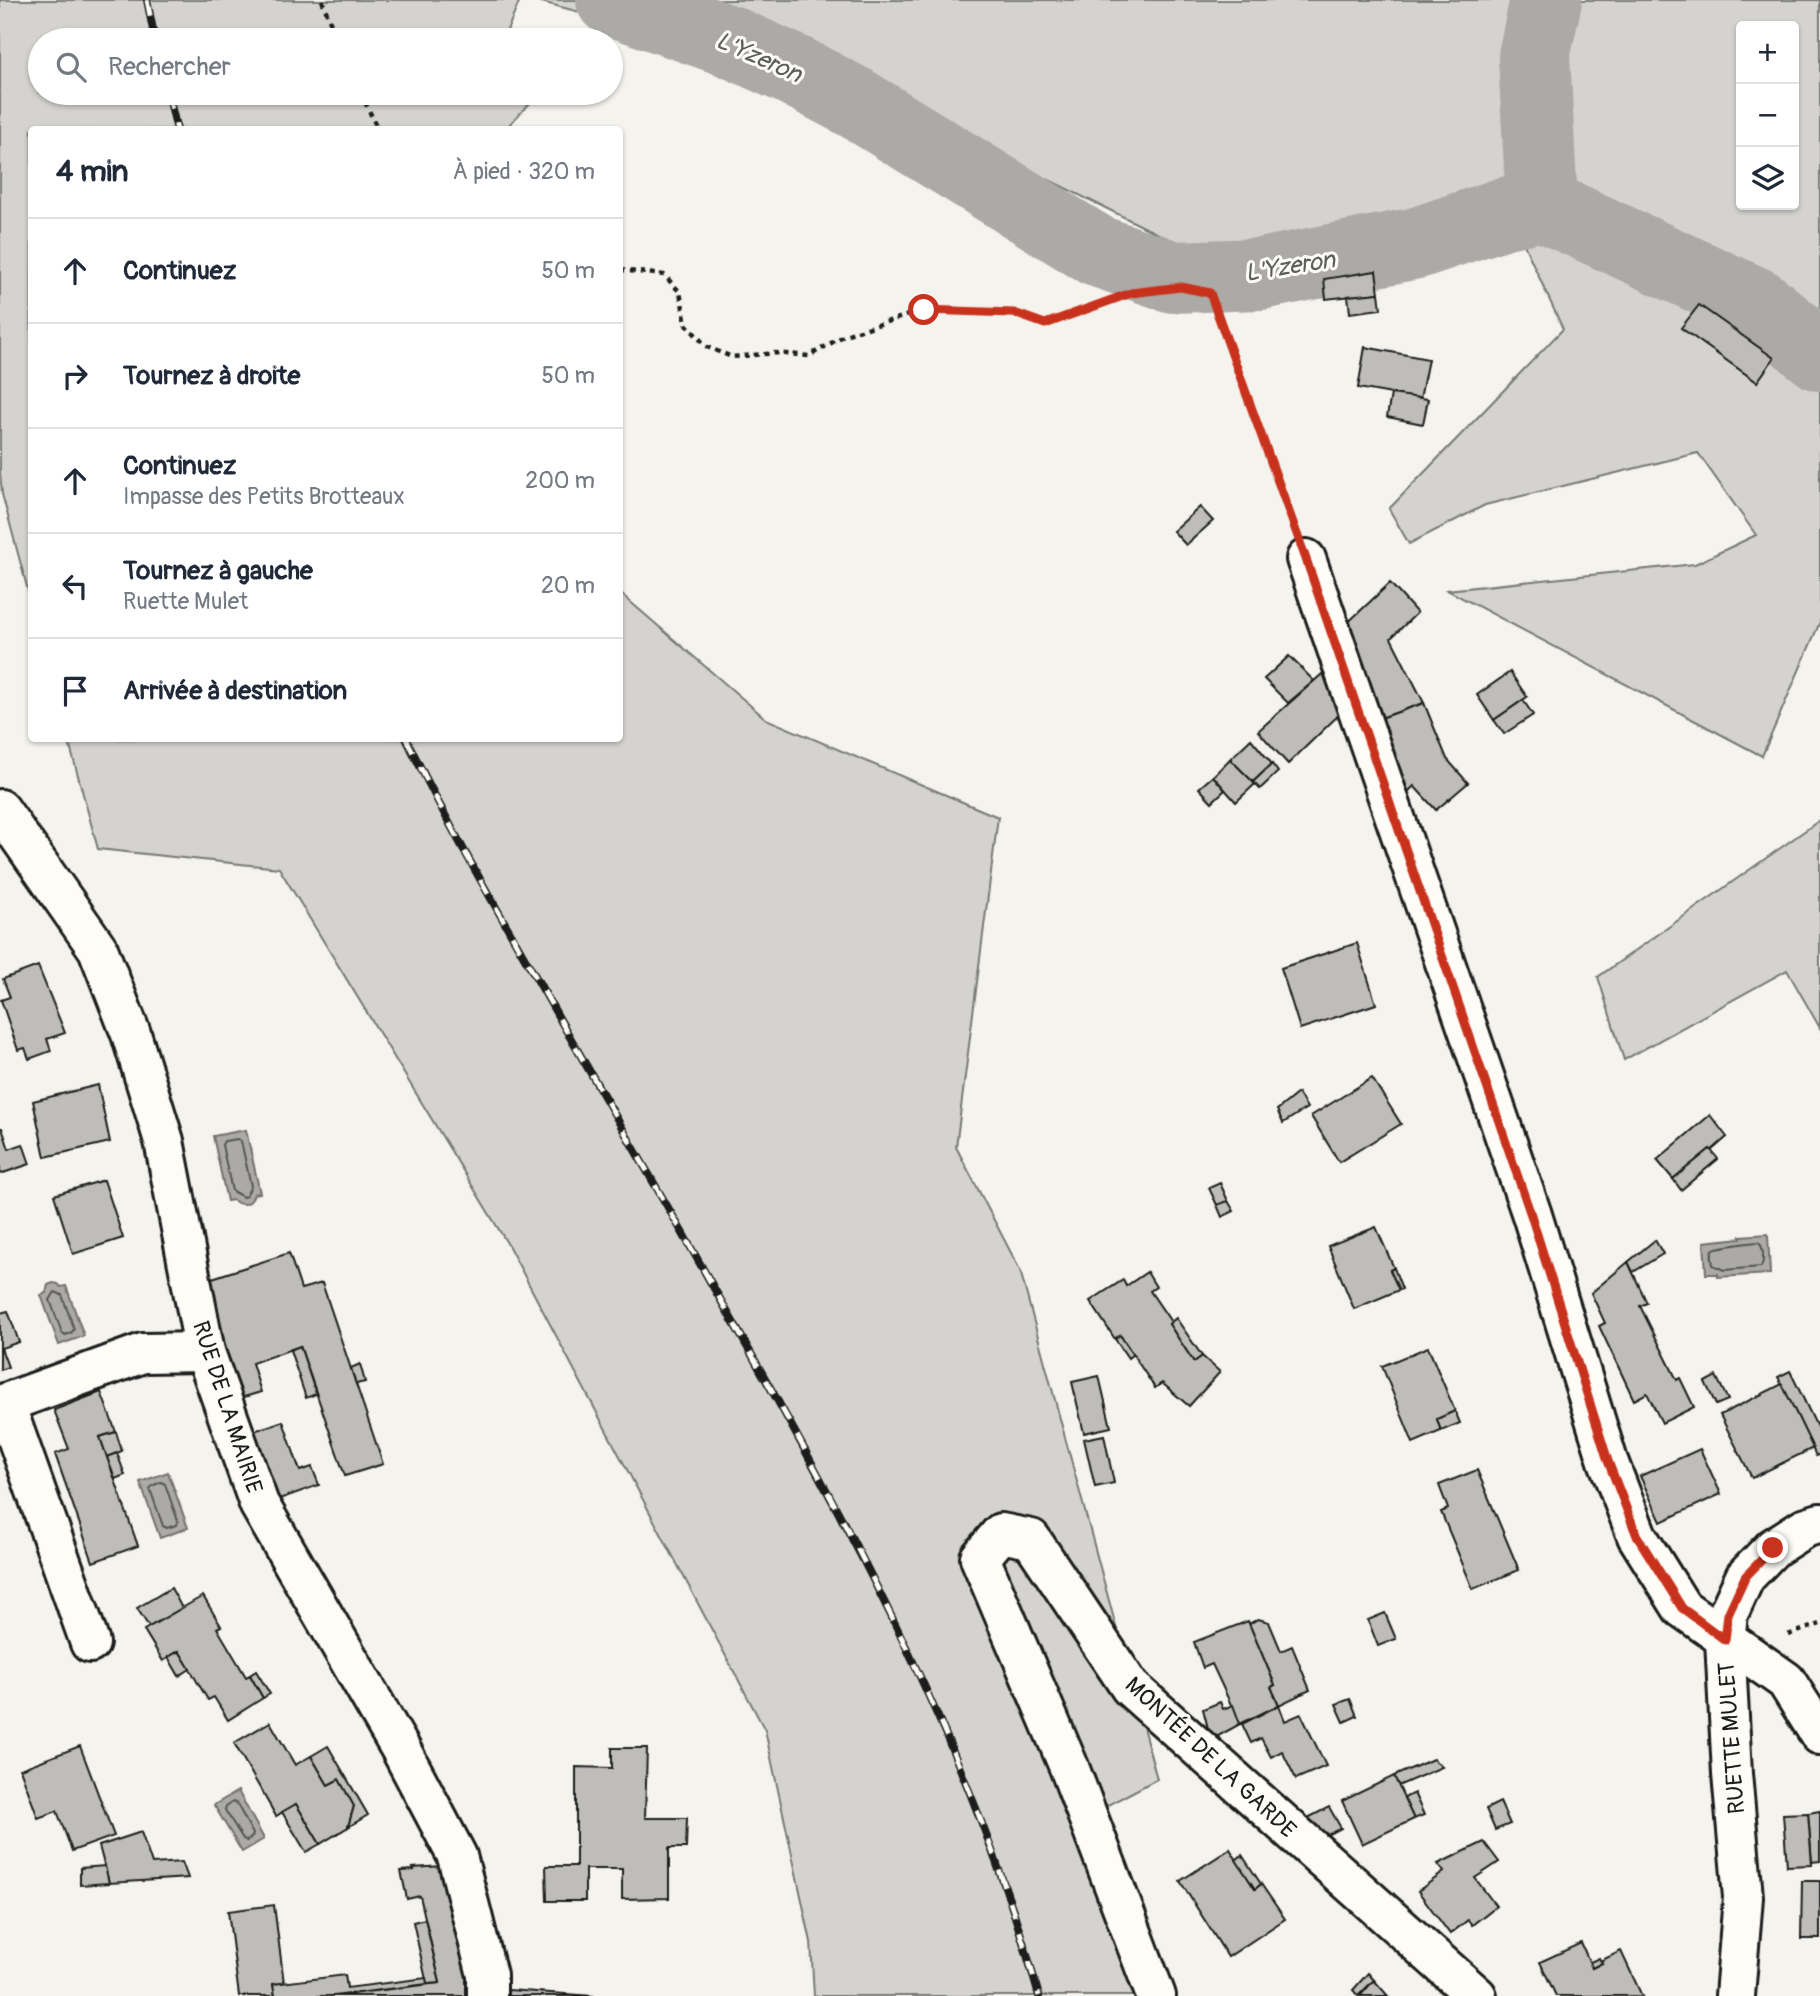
<!DOCTYPE html>
<html lang="fr">
<head>
<meta charset="utf-8">
<style>
	:root { --surface:#fff; --page:#f2f2f3; --text:#1f2937; --muted:#747a83; --line:#e0e1e3 }
	body { margin:0; font-family:Pangolin,sans-serif; background:var(--page); color:var(--text) }
	.controls { position:absolute; right:21px; top:21px; display:grid; overflow:hidden; border-radius:7px; box-shadow:0 2px 5px #0004 }
	.controls button { width:63px; height:63px; display:grid; place-items:center; padding:0; border:0; border-bottom:2px solid var(--line); background:var(--surface); color:var(--text); font:35px sans-serif }
	.stop { position:absolute; width:21px; height:21px; margin:-16px; border:5px solid #c8321e; border-radius:50%; background:#fff }
	.stop.end { background:#c8321e; border-color:#fff; box-shadow:0 2px 7px #0008 }
	.list { margin:0; padding:0; list-style:none }
	h2 { display:flex; justify-content:space-between; align-items:center; height:91px; margin:0; padding:0 28px; font-size:30px }
	h2 small { font-size:23px; font-weight:400; color:var(--muted) }
	.list li { display:grid; grid-template-columns:46px 1fr auto; gap:21px; align-items:center; box-sizing:border-box; height:105px; padding:0 28px; border-top:2px solid var(--line) }
	.list b { display:block; font-size:26px; white-space:nowrap }
	.list p { margin:0; font-size:23px; white-space:nowrap; color:var(--muted) }
	.list em { font-size:23px; font-style:normal; color:var(--muted) }
	.icon { flex:none; width:38px; height:38px; fill:none; stroke:currentColor; stroke-width:2; stroke-linecap:round; stroke-linejoin:round }
	.map { position:relative; flex:none; width:1820px; height:1996px; overflow:hidden }
	.search { position:absolute; background:var(--surface); box-shadow:0 2px 5px #0004; left:28px; top:28px; width:595px; height:77px; display:flex; align-items:center; gap:18px; box-sizing:border-box; padding:0 24px; border-radius:38px; color:var(--muted); font-size:26px }
	.panel { position:absolute; background:var(--surface); box-shadow:0 2px 5px #0004; left:28px; top:126px; width:595px; height:616px; border-radius:7px }
	.map>svg:first-child { display:block }
</style>
</head>
<body>
<div class="map">
<svg width="1820" height="1996" viewBox="0 0 1820 1996">
	<rect width="100%" height="100%" fill="#f4f3ee"/>
	<filter id="ink" filterUnits="userSpaceOnUse"><feTurbulence type="fractalNoise" baseFrequency=".0143" numOctaves="2"/><feDisplacementMap in="SourceGraphic" scale="14" xChannelSelector="R" yChannelSelector="G"/><feConvolveMatrix kernelMatrix="1 2 1 2 8 2 1 2 1" color-interpolation-filters="sRGB"/></filter>
	<g filter="url(#ink)">
		<g fill="#d4d3cf" stroke="#787876" stroke-width="2" fill-rule="evenodd">
			<path d="M0 0H520L506 33 510 40H40V93H538L539 94 505 129 32 130 31 602 2 494 0 472Z"/>
			<path d="M534 0H1820V622L1762 756 1447 590 1695 564 1756 535 1698 453 1485 505 1409 544 1389 509 1563 329 1516 227 1499 180 1416 223 1218 257 1162 236 860 86ZM1741 26H1794V205H1741Z"/>
			<path d="M620 593 766 719 998 817 956 1147 1020 1270 1157 1779 1074 1823 1136 1996H814L811 1942 765 1730 507 1243 279 868 98 849 68 739 620 738Z"/>
			<path d="M1820 820V1028L1787 970 1624 1060 1598 977Z"/>
		</g>
		<g fill="#abaaa6" stroke="#72716f" stroke-width="2">
			<path d="M246 1130 260 1193 254 1194C251 1205 242 1207 233 1200L227 1201 213 1136Z"/>
			<path d="M1768 1234 1770 1274 1718 1277V1274H1706L1704 1242 1741 1238V1236Z"/>
			<path d="M53 1283 58 1284 61 1287 66 1286 84 1336 59 1345 41 1295 46 1293 48 1285Z"/>
			<path d="M168 1472 188 1528 160 1538 140 1482Z"/>
			<path d="M238 1791 264 1839 242 1852 214 1805Z"/>
		</g>
		<g fill="none" stroke-linecap="round" stroke-linejoin="round">
			<g stroke="#555553" stroke-width="2">
				<path d="M238 1139 241 1141 251 1186 246 1196 243 1197 232 1191 222 1145 224 1141Z"/>
				<path d="M1759 1242C1764 1247 1764 1262 1761 1267L1724 1270 1713 1265C1712 1259 1710 1252 1714 1249 1717 1247 1754 1242 1759 1242Z"/>
				<path d="M55 1292 62 1295 74 1329 72 1332 66 1335 62 1333 50 1300Z"/>
				<path d="M161 1482 165 1484 178 1521 176 1525 167 1528 163 1526 150 1489 152 1486Z"/>
				<path d="M233 1802 237 1804 253 1834 252 1837 247 1841 243 1839 225 1810 226 1806Z"/>
			</g>
			<g stroke="#abaaa6" stroke-width="72">
				<path d="M612 0 729 41 793 70 856 103 1097 251 1173 277 1261 274 1417 243 1505 213 1542 205 1758 304 1820 355"/>
				<path d="M1542 205 1534 56 1546 0"/>
			</g>
		</g>
		<g fill="#bebdba" stroke="#1c1c1c" stroke-width="2">
			<path d="M1376 271 1379 293 1326 299 1324 279Z"/>
			<path d="M1379 293 1381 309 1350 313 1348 296Z"/>
			<path d="M1699 305 1774 358 1757 382 1681 328Z"/>
			<path d="M1365 347 1428 359 1420 399 1358 388Z"/>
			<path d="M1391 394 1428 399 1423 424 1387 417Z"/>
			<path d="M1200 507 1213 521 1186 545 1173 531Z"/>
			<path d="M1390 583 1417 613 1391 638 1424 703 1381 718 1341 629Z"/>
			<path d="M1289 656 1314 681 1288 703 1264 679Z"/>
			<path d="M1331 666 1347 707 1288 764 1258 731Z"/>
			<path d="M1510 672 1527 697 1494 720 1477 695Z"/>
			<path d="M1523 700 1533 715 1504 734 1494 720Z"/>
			<path d="M1424 703 1447 759 1468 783 1436 810 1414 786 1398 802 1381 718Z"/>
			<path d="M1251 739 1272 764 1253 782 1230 759Z"/>
			<path d="M1230 759 1255 784 1236 802 1213 776Z"/>
			<path d="M1272 764 1278 772 1260 789 1253 782Z"/>
			<path d="M1213 776 1225 790 1212 802 1199 788Z"/>
			<path d="M1357 943 1376 1004 1300 1029 1281 968Z"/>
			<path d="M38 966 65 1033 47 1039 51 1051 29 1059 25 1048 18 1050 1 1000 10 997 3 979Z"/>
			<path d="M1372 1078 1401 1124 1339 1162 1311 1116Z"/>
			<path d="M98 1085 110 1142 45 1157 33 1101Z"/>
			<path d="M1298 1093 1307 1108 1283 1123 1277 1110Z"/>
			<path d="M1710 1115 1727 1137 1711 1151 1710 1149 1673 1179 1657 1160Z"/>
			<path d="M0 1128H2L9 1149 23 1144 30 1164 0 1174Z"/>
			<path d="M1710 1149 1718 1159 1681 1190 1673 1179Z"/>
			<path d="M104 1180 123 1238 73 1254 54 1195Z"/>
			<path d="M1220 1183 1228 1201 1217 1205 1209 1188Z"/>
			<path d="M1228 1201 1234 1211 1222 1217 1217 1205Z"/>
			<path d="M1376 1227 1394 1268 1390 1270 1399 1290 1354 1309 1328 1246Z"/>
			<path d="M1655 1240 1663 1254 1633 1272 1628 1262Z"/>
			<path d="M289 1253 301 1289 322 1283 383 1464 345 1476 300 1346 252 1363 261 1392 237 1399 206 1280Z"/>
			<path d="M1628 1262 1647 1303 1640 1306 1677 1380 1680 1378 1694 1407 1662 1423 1647 1393 1634 1400 1599 1326 1605 1323 1591 1293Z"/>
			<path d="M1394 1268 1402 1289 1399 1290 1390 1270Z"/>
			<path d="M1147 1272 1156 1287 1150 1291 1171 1322 1169 1324 1194 1362 1202 1356 1220 1372 1189 1406 1162 1383 1155 1388 1120 1335 1115 1339 1090 1301 1123 1280 1126 1286Z"/>
			<path d="M8 1311 19 1342 1 1348 8 1367 0 1370V1313Z"/>
			<path d="M1176 1318 1202 1356 1194 1362 1169 1324Z"/>
			<path d="M1120 1335 1133 1354 1128 1358 1115 1339Z"/>
			<path d="M300 1346 316 1394 306 1398 290 1350Z"/>
			<path d="M1428 1347 1455 1411 1437 1419 1441 1431 1413 1443 1382 1366Z"/>
			<path d="M360 1364 365 1382 356 1384 351 1368Z"/>
			<path d="M1790 1371 1820 1433V1454L1816 1456 1778 1377Z"/>
			<path d="M1099 1376 1111 1427 1084 1433 1072 1382Z"/>
			<path d="M1716 1376 1728 1400 1716 1405 1705 1382Z"/>
			<path d="M1782 1384 1813 1448 1752 1478 1720 1415Z"/>
			<path d="M101 1392 116 1432 100 1437 138 1546 93 1562 55 1454 69 1449 54 1410Z"/>
			<path d="M1455 1411 1460 1423 1441 1431 1437 1419Z"/>
			<path d="M283 1421 300 1471 312 1467 319 1485 271 1502 248 1433Z"/>
			<path d="M116 1432 122 1451 107 1457 100 1437Z"/>
			<path d="M1104 1435 1114 1483 1095 1487 1084 1439Z"/>
			<path d="M1700 1449 1721 1494 1661 1522 1640 1476Z"/>
			<path d="M117 1453 125 1475 115 1479 107 1457Z"/>
			<path d="M1477 1470 1519 1570 1473 1589 1441 1512 1448 1509 1439 1485Z"/>
			<path d="M171 1588 182 1608 149 1627 137 1608Z"/>
			<path d="M203 1596 221 1626 217 1628 246 1677 250 1675 263 1698 228 1720 214 1697 208 1700 179 1651 163 1661 144 1630Z"/>
			<path d="M1385 1613 1396 1639 1378 1646 1368 1620Z"/>
			<path d="M1258 1619 1269 1622 1281 1651 1292 1646 1310 1690 1279 1705 1271 1687 1275 1685 1249 1624Z"/>
			<path d="M1248 1621 1275 1685 1271 1687 1279 1705 1240 1724 1212 1664 1203 1668 1194 1642Z"/>
			<path d="M179 1651 190 1669 179 1676 168 1657Z"/>
			<path d="M256 1671 270 1694 263 1698 250 1675Z"/>
			<path d="M1350 1699 1357 1716 1344 1722 1336 1704Z"/>
			<path d="M1220 1702 1223 1709 1233 1705 1240 1724 1211 1740 1203 1709Z"/>
			<path d="M1279 1705 1285 1721 1301 1714 1326 1766 1296 1779 1282 1751 1271 1757 1261 1738 1251 1743 1242 1724Z"/>
			<path d="M270 1722 295 1765 311 1756 328 1785 339 1779 354 1806 348 1827 320 1844 296 1804 276 1816 234 1743Z"/>
			<path d="M80 1746 114 1836 72 1851 57 1811 38 1818 20 1769Z"/>
			<path d="M328 1746 368 1815 348 1827 354 1806 339 1779 328 1785 311 1756Z"/>
			<path d="M612 1748H647L645 1818H687L686 1848H669V1898L622 1899V1869H585V1901H547L546 1866H576V1767L612 1768Z"/>
			<path d="M1433 1759 1442 1767 1398 1786 1394 1776Z"/>
			<path d="M1394 1776 1414 1819 1362 1844 1342 1801Z"/>
			<path d="M1414 1793 1424 1815 1414 1819 1404 1798Z"/>
			<path d="M1500 1802 1510 1824 1495 1830 1486 1809Z"/>
			<path d="M296 1804 320 1844 306 1852 282 1812Z"/>
			<path d="M1329 1807 1341 1828 1320 1839 1300 1822Z"/>
			<path d="M1820 1811V1861L1812 1862 1808 1813Z"/>
			<path d="M1808 1813 1812 1865 1787 1866 1783 1814Z"/>
			<path d="M141 1832 152 1864 182 1862 188 1878 109 1883 99 1846Z"/>
			<path d="M1484 1842 1499 1862 1475 1878 1496 1906 1472 1925 1468 1920 1450 1934 1418 1891 1444 1872 1438 1864Z"/>
			<path d="M1230 1849 1255 1889 1261 1884 1285 1919 1228 1957 1180 1881Z"/>
			<path d="M1242 1855 1261 1884 1255 1889 1236 1860Z"/>
			<path d="M105 1866 109 1883 80 1885V1868Z"/>
			<path d="M443 1866 473 1996H334L440 1983 420 1896 407 1899 401 1871 414 1870 413 1868Z"/>
			<path d="M1802 1881H1820V1939H1801Z"/>
			<path d="M274 1905 284 1983 273 1984 275 1996H239L228 1911Z"/>
			<path d="M425 1919 440 1983 427 1984 413 1922Z"/>
			<path d="M1581 1943 1592 1968 1602 1963 1600 1961 1621 1951 1642 1996H1556L1540 1962Z"/>
			<path d="M1599 1958 1602 1963 1592 1968 1590 1962Z"/>
			<path d="M1368 1973 1374 1980 1358 1996 1353 1990Z"/>
			<path d="M345 1975 347 1988 426 1978 427 1984 334 1996H275L273 1984Z"/>
			<path d="M1374 1980 1388 1996H1360Z"/>
			<path d="M508 1990 594 1996H507Z"/>
		</g>
		<g fill="none" stroke-linecap="round" stroke-linejoin="round">
			<g stroke="#1c1c1c" stroke-width="44">
				<g id="minor">
					<path d="M1306 559 1532 1215 1608 1461 1637 1536 1682 1608 1786 1681 1820 1735"/>
					<path d="M0 809 98 949 131 1034 164 1141 205 1352 259 1504 400 1748 457 1856 487 1975V1996"/>
					<path d="M5 1404 90 1643"/>
					<path d="M0 1405 143 1353 205 1352"/>
					<path d="M1156 1996 1069 1767 980 1558 1001 1533 1031 1539 1130 1687 1477 1996"/>
					<path d="M1735 1996 1743 1897 1732 1774 1725 1640 1728 1614 1745 1577 1773 1548 1804 1528 1820 1523"/>
				</g>
			</g>
			<g stroke="#1c1c1c" stroke-width="4.5" stroke-dasharray="5 5" stroke-linecap="butt">
				<path d="M322 0 337 40"/>
				<path d="M361 93 378 130"/>
				<path d="M620 270 664 275 680 292 686 324 707 347 732 357 776 353 809 356 845 335 924 310 1014 313 1045 324 1131 293 1181 287 1210 293 1293 522"/>
				<path d="M1788 1635 1820 1624"/>
			</g>
			<use href="#minor" stroke="#fdfcf7" stroke-width="38"/>
			<g stroke="#1c1c1c" stroke-width="8">
				<g id="rail">
					<path d="M147 0 155 40"/>
					<path d="M168 93 177 130"/>
					<path d="M406 738C452 834 507 926 559 1018 617 1119 675 1219 732 1320 856 1537 972 1754 1039 1996"/>
				</g>
			</g>
			<use href="#rail" stroke="#fdfcf7" stroke-width="5" stroke-dasharray="16" stroke-linecap="butt"/>
		</g>
	</g>
	<g fill="none" stroke-linecap="round" stroke-linejoin="round" filter="url(#ink)">
		<path stroke="#c8321e" stroke-width="9" d="M924 310 1014 313 1045 324 1131 293 1181 287 1210 293 1306 559 1531 1215 1608 1461 1637 1536 1682 1608 1725 1640 1728 1614 1745 1577 1773 1548"/>
	</g>
	<g text-anchor="middle" stroke-width="6" stroke-linejoin="round" paint-order="stroke">
		<g font-size="23" fill="#1c1c1c" stroke="#fdfcf7">
			<text transform="translate(228 1407) rotate(72)" y="8">RUE DE LA MAIRIE</text>
			<text transform="translate(1731 1738) rotate(-94)" y="8">RUETTE MULET</text>
			<text transform="translate(1211 1757) rotate(43)" y="8">MONTÉE DE LA GARDE</text>
		</g>
		<g font-size="24" font-style="italic" fill="#5c5c5a" stroke="#fdfcf7">
			<text transform="translate(759 57) rotate(24)" y="8">L'Yzeron</text>
			<text transform="translate(1290 266) rotate(-9)" y="8">L'Yzeron</text>
		</g>
	</g>
</svg>
<div class="controls">
<button>+</button>
<button>−</button>
<button><svg class="icon" aria-label="layers" viewBox="0 0 24 24"><path d="M12 4l9 5-9 5-9-5zM3 14l9 5 9-5"/></svg></button>
</div>
<div class="stop" style="left:924px;top:310px"></div>
<div class="stop end" style="left:1773px;top:1548px"></div>
<div class="search"><svg class="icon" aria-label="search" viewBox="0 0 24 24"><circle cx="10" cy="10" r="6"/><path d="M15 15l6 6"/></svg>Rechercher</div>
<section class="panel">
<h2>4 min<small>À pied · 320 m</small></h2>
<ul class="list">
<li><svg class="icon" aria-label="ahead" viewBox="0 0 24 24"><path d="M12 20V5M6 11l6-6 6 6"/></svg><div><b>Continuez</b></div><em>50 m</em></li>
<li><svg class="icon" aria-label="right" viewBox="0 0 24 24"><path d="M7 20v-9h11M14 6l5 5-5 5"/></svg><div><b>Tournez à droite</b></div><em>50 m</em></li>
<li><svg class="icon" aria-label="ahead" viewBox="0 0 24 24"><path d="M12 20V5M6 11l6-6 6 6"/></svg><div><b>Continuez</b><p>Impasse des Petits Brotteaux</p></div><em>200 m</em></li>
<li><svg class="icon" aria-label="left" viewBox="0 0 24 24"><path d="M17 20v-9H6M10 6l-5 5 5 5"/></svg><div><b>Tournez à gauche</b><p>Ruette Mulet</p></div><em>20 m</em></li>
<li><svg class="icon" aria-label="arrive" viewBox="0 0 24 24"><path d="M6 21V4h12l-3 4 3 4H6"/></svg><div><b>Arrivée à destination</b></div></li>
</ul>
</section>
</div>
</body>
</html>
